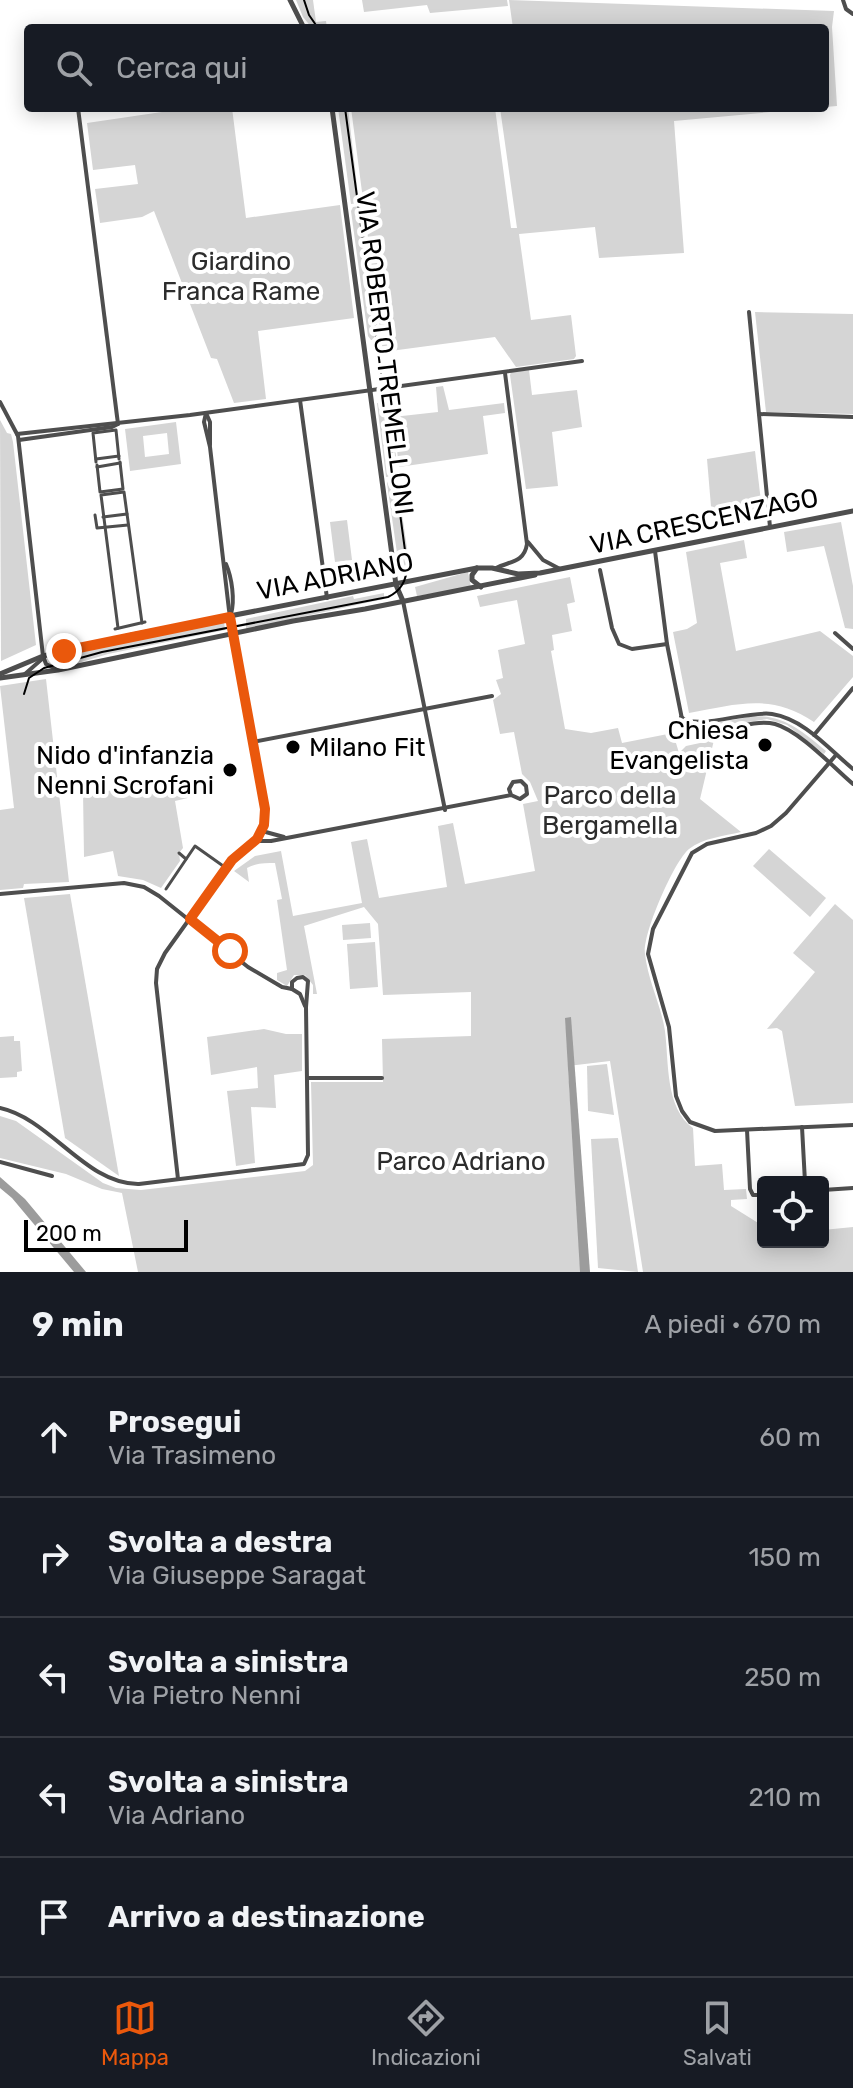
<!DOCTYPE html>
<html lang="it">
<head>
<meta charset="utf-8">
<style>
	:root { --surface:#171b24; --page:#20242c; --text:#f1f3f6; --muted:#9ea1a6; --line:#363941; --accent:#ea580c }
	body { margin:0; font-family:Rubik,sans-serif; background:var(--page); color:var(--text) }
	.controls { position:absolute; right:24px; bottom:24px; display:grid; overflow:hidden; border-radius:8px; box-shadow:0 4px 20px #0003 }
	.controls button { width:72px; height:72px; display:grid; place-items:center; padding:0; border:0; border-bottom:2px solid var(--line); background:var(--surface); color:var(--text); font:40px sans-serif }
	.scale { position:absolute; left:24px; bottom:20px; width:164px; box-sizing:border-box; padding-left:8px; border:4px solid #000; border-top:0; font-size:22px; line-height:28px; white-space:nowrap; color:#000; -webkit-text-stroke:6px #fff; paint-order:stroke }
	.stop { position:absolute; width:24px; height:24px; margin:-18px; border:6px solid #ea580c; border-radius:50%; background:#fff }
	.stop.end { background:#ea580c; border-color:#fff; box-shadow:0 2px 8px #0008 }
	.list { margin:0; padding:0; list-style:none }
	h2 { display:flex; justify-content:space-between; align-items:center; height:104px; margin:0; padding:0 32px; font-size:34px }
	h2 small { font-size:26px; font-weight:400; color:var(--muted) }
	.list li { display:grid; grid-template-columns:52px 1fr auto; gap:24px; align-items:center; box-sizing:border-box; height:120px; padding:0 32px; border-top:2px solid var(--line) }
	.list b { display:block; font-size:30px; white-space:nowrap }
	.list p { margin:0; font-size:26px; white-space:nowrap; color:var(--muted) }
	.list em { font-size:26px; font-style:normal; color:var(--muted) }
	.icon { flex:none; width:44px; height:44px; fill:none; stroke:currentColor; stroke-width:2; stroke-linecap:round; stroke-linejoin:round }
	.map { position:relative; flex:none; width:853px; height:1272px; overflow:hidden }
	.search { position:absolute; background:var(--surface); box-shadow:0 4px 20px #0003; left:24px; right:24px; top:24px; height:88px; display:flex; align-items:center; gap:20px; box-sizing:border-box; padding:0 28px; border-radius:8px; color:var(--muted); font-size:30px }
	.sheet { height:704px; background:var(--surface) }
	nav { display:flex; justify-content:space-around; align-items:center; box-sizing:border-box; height:112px; border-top:2px solid var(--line); background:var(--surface); font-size:22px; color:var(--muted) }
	nav a { display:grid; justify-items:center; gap:4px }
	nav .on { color:var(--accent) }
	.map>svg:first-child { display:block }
</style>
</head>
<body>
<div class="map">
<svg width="853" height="1272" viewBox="0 0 853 1272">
	<rect width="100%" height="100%" fill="#fff"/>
	<g fill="#d5d5d5" fill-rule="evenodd">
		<path d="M296 0H313L316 22 326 21 327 28H312L303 17Z"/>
		<path d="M362 0H507L508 6 430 13 427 5 364 12Z"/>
		<path d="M509 0 834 11 832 27 837 106 825 107V28H513Z"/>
		<path d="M189 108H232L246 218 340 205 354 318 258 331 266 399 234 403 217 359 211 358 154 211 142 217 100 223 95 189 138 184 135 165 93 170 87 123Z"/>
		<path d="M338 108H348L359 203 351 204Z"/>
		<path d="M351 108H495L511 228H517L500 108H814L674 121 684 253 599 258 595 227 519 234 531 320 571 315 576 356 574 359 516 367 495 337 383 352Z"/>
		<path d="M361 206 379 339 371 340 368 336 351 211 353 207Z"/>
		<path d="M755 312 853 314V414L766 412Z"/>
		<path d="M529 370 532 395 577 390 582 427 552 432 558 486 526 489 510 375 511 372Z"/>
		<path d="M443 386 449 410 504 403 505 413 483 416 488 454 399 467 393 417 438 412 436 387Z"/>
		<path d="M385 402 389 420H391L397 463 394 476 386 477 377 403 384 404Z"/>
		<path d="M0 420 7 433 11 434 13 442 36 645 1 661Z"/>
		<path d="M176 422 181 464 130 471 125 429ZM167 433 169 454 145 457 143 436Z"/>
		<path d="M755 451 762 510 758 519 713 530 707 459Z"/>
		<path d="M397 479 410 569 409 573 400 574 387 483 389 480Z"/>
		<path d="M347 520 352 560 335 562 330 522Z"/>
		<path d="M841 522 853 586V629L845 628 824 546 787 552 784 532Z"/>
		<path d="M744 540 747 558 720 563 736 651 820 631 853 656V677L814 722C771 693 738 704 689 713L673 632 687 629 697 623 686 552Z"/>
		<path d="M468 572 471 587 417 596 415 587Z"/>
		<path d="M570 577 575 602 567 604 572 631 552 635 554 650 551 651 565 729 591 733 618 728 622 743 673 733 679 753 686 746 714 740 700 799 741 832C724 836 703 838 689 849 674 861 642 935 645 954 648 981 661 1005 665 1031 669 1063 665 1108 693 1128L695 1166 722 1164 724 1190 746 1189 747 1199 731 1200V1206L763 1226V1242H823V1230L853 1227V1272H643L610 1061 568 1066 581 1272H138L122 1193 102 1189 66 1174 0 1158V1116L16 1121 103 1183 116 1188 141 1190 305 1171 313 1165 311 1082H383L382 1039 471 1036V992L383 995 378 924 364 907 304 926 317 994H313V985L305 975H294L287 986 277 980V973L287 970 277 900 282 899 275 863C266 863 255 863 247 868L249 882 234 871 255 856 281 851 293 916 362 903 351 842 367 839 379 898 447 887 438 826 453 823 465 884 535 871 523 804 538 801 530 782 522 774 514 732 500 734 493 700 501 694 496 680 503 678 498 650 525 644 517 600 480 607 477 596Z"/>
		<path d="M384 593V599L246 629V619L353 596 354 599Z"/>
		<path d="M224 621 225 630 108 654 65 667 61 656 106 643Z"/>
		<path d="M46 679 69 882 24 884 23 888 0 890V810L14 808 0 686Z"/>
		<path d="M754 716C786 716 803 732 826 751L824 754 787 725 767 719 695 731V727Z"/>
		<path d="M192 790V797L175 801 183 848 179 853 180 861 161 888 143 880 118 876 113 851 84 857 83 791Z"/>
		<path d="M769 849 826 898 810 917 753 866Z"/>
		<path d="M70 894 119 1176 65 1138 24 898Z"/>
		<path d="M835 904 853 920V1103L795 1106 782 1031 777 1028 767 1029 815 972 793 953Z"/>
		<path d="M370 923 371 938 343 940 342 925Z"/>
		<path d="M375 942 378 987 350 989 347 944Z"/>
		<path d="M264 1029 286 1034H302V1071L274 1075 276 1108 251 1107 255 1163 236 1166 227 1091 258 1088 257 1067 211 1075 207 1037Z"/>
		<path d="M14 1036V1041H20L22 1071 17 1072V1077L0 1078V1037Z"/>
		<path d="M607 1064 614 1115 588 1111 587 1066Z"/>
		<path d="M618 1138 638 1272 598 1268 591 1139Z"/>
	</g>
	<g fill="#9c9c9c">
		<path d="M571 1017 590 1272H580L565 1018Z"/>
		<path d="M0 1177 25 1199 86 1272H74L12 1198 0 1188Z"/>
	</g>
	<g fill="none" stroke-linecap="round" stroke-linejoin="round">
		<g stroke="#4e4e4e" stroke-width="3">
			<path d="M96 459 119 456"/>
			<path d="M96 462 93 433 116 430 119 459"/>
			<path d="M97 465 100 492 123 489 120 462"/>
			<path d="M97 467 120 463"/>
			<path d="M95 515 97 528 128 525"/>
			<path d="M103 517 127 514"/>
			<path d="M118 628 101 495 124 492 142 623"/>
			<path d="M115 629 145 622"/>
			<path d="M179 853 186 859"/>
			<path d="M166 889 195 846 226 868"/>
		</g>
		<g stroke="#4e4e4e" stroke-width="4">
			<path d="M843 0 846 9 853 14"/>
			<path d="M63 108H71"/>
			<path d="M78 108 118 424"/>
			<path d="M749 312 770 527"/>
			<path d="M300 400 327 598"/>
			<path d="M0 402 18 436 43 656 46 664 56 669"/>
			<path d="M206 413 210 422V445"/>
			<path d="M759 414 853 417"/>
			<path d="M17 434 190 415 582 361"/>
			<path d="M19 440 112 427 118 424"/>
			<path d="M528 542 543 560 560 569"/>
			<path d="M655 551 667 644 684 729C703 742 748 717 775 724 800 731 833 767 853 784"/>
			<path d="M226 564C232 578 235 600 231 614"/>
			<path d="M496 568C510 561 524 563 527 544L505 373"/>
			<path d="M600 570 612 628 619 644 632 649 667 644"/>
			<path d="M403 601 445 810"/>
			<path d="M835 633 853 649"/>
			<path d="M25 674 42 659"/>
			<path d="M681 717C696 731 748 710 772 714 804 719 829 749 853 769"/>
			<path d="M682 724 691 726"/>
			<path d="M814 735 853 688"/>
			<path d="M253 742 492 696"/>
			<path d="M836 755 786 813 771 826 756 833 707 844 692 853 653 929 648 954 669 1027 676 1096 682 1111 690 1122 715 1131 853 1125"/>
			<path d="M262 831 284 837"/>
			<path d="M255 841H271L511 795 520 799 527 794 526 786 521 781 513 782 509 789 511 795"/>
			<path d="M0 894 124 883 144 887 159 896 248 967 282 987 292 989 300 994 305 1006"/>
			<path d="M307 1078H382"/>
			<path d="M0 1108C51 1119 86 1185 139 1184L304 1164 308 1155 306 1007 308 981 303 977 297 978 292 982V989"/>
			<path d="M802 1127 805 1182"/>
			<path d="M747 1130 750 1189 753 1195H763"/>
			<path d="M0 1162 52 1176"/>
			<path d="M178 1179 156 983 157 969 165 953 226 868 257 839 265 818 229 610 210 447 204 422 206 413"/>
			<path d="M823 1190 853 1188"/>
		</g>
		<g stroke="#4e4e4e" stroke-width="5">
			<path d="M290 0 304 28"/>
			<path d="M332 108 396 585 403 601"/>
			<path d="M477 568 472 575V580L481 587"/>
			<path d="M0 674 43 656 132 635 477 568H492L518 574 540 573 853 511"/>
			<path d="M0 678 58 670 293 621 365 609 535 575"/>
		</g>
		<g stroke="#000" stroke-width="2">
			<path d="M304 0 309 15 318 28"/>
			<path d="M24 694 29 678 44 668 102 652 388 597C401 591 407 580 407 565L345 108"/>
		</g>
	</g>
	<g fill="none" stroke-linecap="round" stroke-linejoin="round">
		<path stroke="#ea580c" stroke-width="10" d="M64 651 230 617 265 809 264 825 257 839 232 860 190 919 230 951"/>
	</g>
	<g fill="#000" stroke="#fff" stroke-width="3">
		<circle cx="765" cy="745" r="8"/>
		<circle cx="293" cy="747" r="8"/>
		<circle cx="230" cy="770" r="8"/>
	</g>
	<g text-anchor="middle" stroke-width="8" stroke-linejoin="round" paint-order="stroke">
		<g font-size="26" fill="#2c2c2c" stroke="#fff">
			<text x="241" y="270">Giardino<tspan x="241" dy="30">Franca Rame</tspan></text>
			<text x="610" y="804">Parco della<tspan x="610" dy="30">Bergamella</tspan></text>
			<text x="461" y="1170">Parco Adriano</text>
		</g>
		<g font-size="26" fill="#000" stroke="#fff">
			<text transform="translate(385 353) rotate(83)" y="9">VIA ROBERTO TREMELLONI</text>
			<text transform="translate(704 521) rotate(-12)" y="9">VIA CRESCENZAGO</text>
			<text transform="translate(335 576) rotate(-11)" y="9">VIA ADRIANO</text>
		</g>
		<g font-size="26" fill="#000" stroke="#fff" text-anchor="end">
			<text x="749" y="739">Chiesa<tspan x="749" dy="30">Evangelista</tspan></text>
			<text x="309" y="756" text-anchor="start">Milano Fit</text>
			<text x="214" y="764">Nido d'infanzia<tspan x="214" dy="30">Nenni Scrofani</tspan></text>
		</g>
	</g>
</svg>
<div class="controls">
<button><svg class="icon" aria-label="locate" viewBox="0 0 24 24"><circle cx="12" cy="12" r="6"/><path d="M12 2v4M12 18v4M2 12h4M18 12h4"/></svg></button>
</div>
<div class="scale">200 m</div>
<div class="stop" style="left:230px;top:951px"></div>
<div class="stop end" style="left:64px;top:651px"></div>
<div class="search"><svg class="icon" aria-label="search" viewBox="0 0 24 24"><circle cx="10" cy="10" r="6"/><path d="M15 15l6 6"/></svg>Cerca qui</div>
</div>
<section class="sheet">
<h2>9 min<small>A piedi · 670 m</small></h2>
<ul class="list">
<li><svg class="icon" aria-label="ahead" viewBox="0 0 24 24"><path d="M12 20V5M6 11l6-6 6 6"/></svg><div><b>Prosegui</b><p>Via Trasimeno</p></div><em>60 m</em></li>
<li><svg class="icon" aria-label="right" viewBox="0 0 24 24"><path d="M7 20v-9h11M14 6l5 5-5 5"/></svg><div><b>Svolta a destra</b><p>Via Giuseppe Saragat</p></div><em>150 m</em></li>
<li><svg class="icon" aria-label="left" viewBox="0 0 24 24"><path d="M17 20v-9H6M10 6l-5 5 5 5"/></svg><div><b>Svolta a sinistra</b><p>Via Pietro Nenni</p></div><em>250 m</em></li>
<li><svg class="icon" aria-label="left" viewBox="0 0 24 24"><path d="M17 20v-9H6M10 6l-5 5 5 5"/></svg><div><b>Svolta a sinistra</b><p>Via Adriano</p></div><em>210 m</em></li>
<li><svg class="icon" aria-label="arrive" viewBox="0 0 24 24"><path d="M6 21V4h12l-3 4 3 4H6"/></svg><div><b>Arrivo a destinazione</b></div></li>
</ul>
</section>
<nav>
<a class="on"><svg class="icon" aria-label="map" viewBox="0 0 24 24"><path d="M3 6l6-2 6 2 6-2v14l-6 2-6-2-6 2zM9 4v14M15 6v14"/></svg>Mappa</a>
<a><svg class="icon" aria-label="directions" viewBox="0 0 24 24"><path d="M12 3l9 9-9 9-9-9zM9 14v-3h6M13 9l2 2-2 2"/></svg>Indicazioni</a>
<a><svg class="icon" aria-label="saved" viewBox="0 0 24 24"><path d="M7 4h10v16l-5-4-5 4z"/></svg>Salvati</a>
</nav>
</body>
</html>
